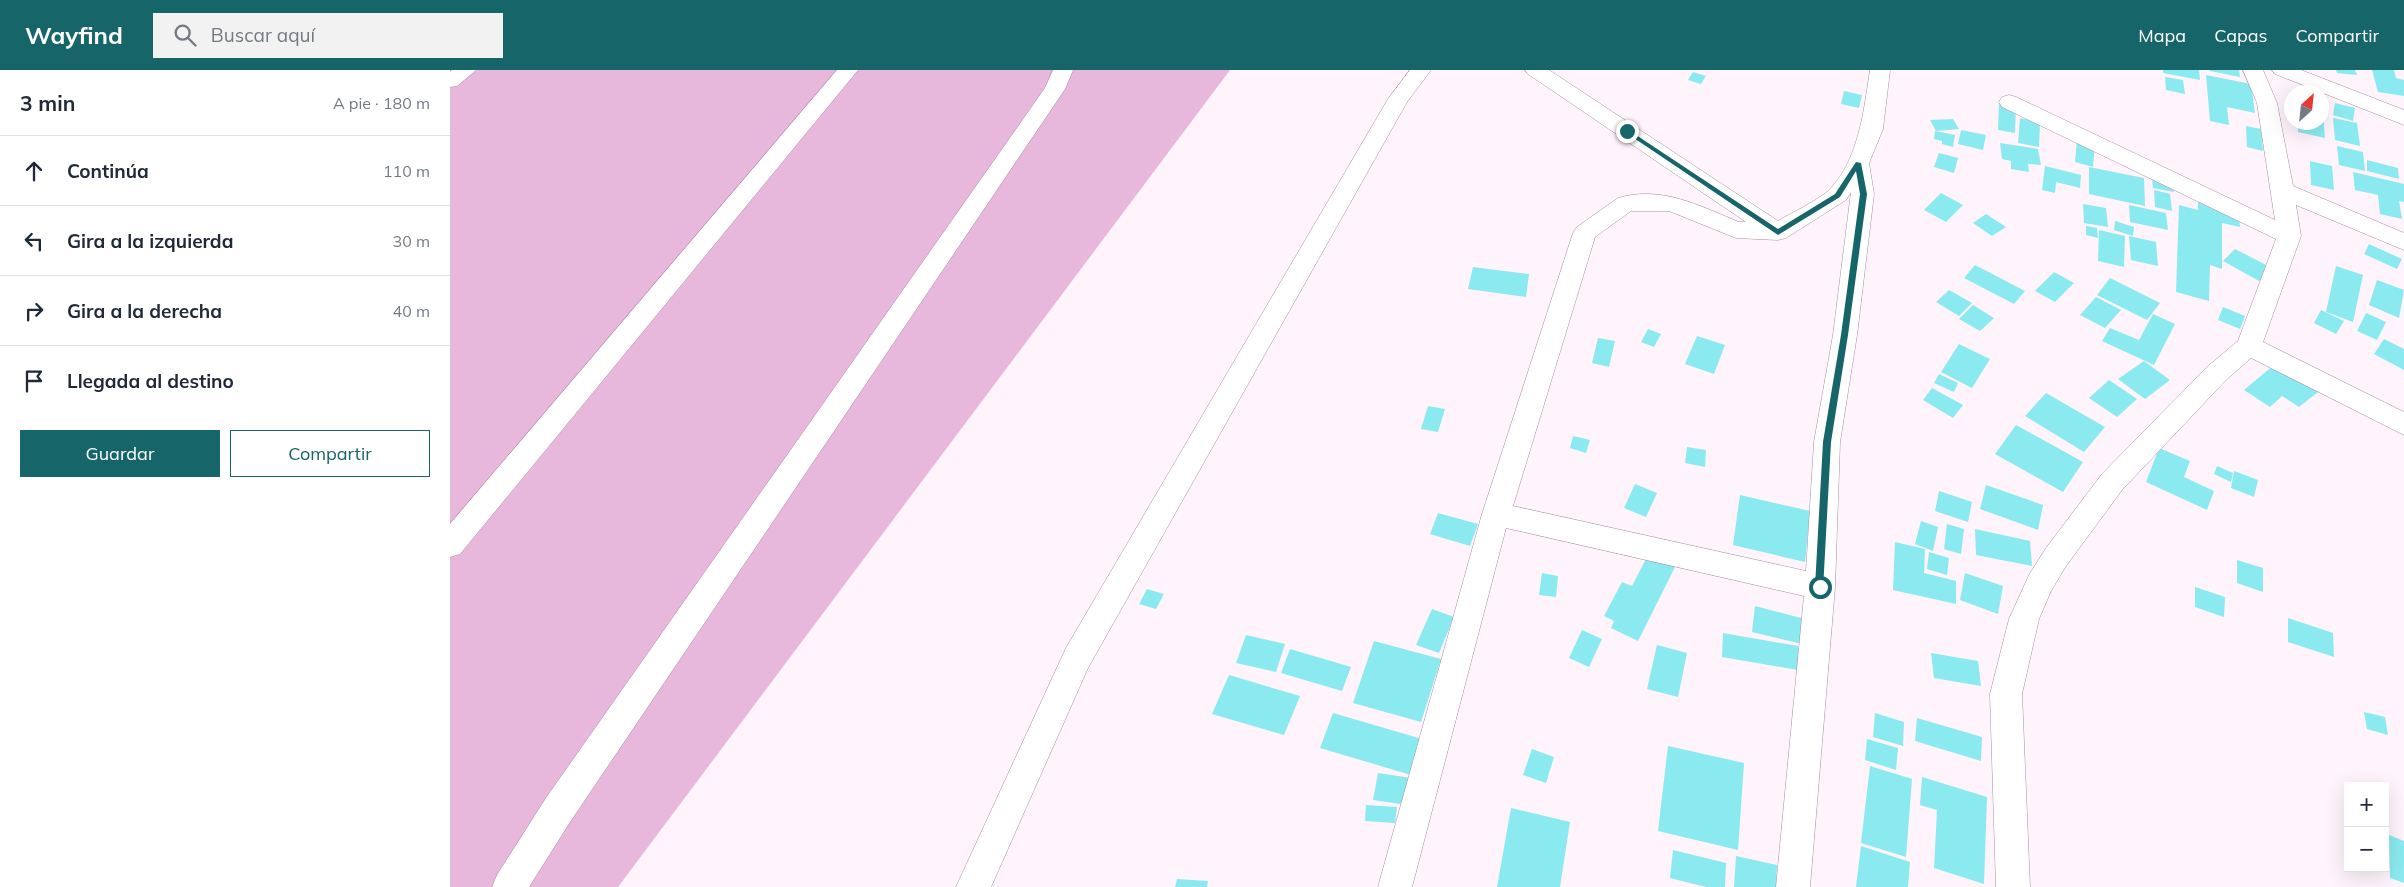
<!DOCTYPE html>
<html lang="es">
<head>
<meta charset="utf-8">
<style>
	:root { --surface:#fff; --page:#f2f2f3; --text:#1f2937; --muted:#747a83; --line:#e0e1e3; --accent:#166569 }
	body { margin:0; font-family:Mulish,sans-serif; background:var(--page); color:var(--text) }
	.controls { position:absolute; right:15px; bottom:15px; display:grid; overflow:hidden; border-radius:0px; box-shadow:0 5px 20px #0002 }
	.controls button { width:45px; height:45px; display:grid; place-items:center; padding:0; border:0; border-bottom:1px solid var(--line); background:var(--surface); color:var(--text); font:25px sans-serif }
	.compass { position:absolute; left:1834px; top:15px; width:45px; height:45px; border-radius:50%; background:var(--surface); box-shadow:0 5px 20px #0002; rotate:27deg }
	.stop { position:absolute; width:15px; height:15px; margin:-11px; border:4px solid #166569; border-radius:50%; background:#fff }
	.stop.end { background:#166569; border-color:#fff; box-shadow:0 1px 5px #0008 }
	.list { margin:0; padding:0; list-style:none }
	h2 { display:flex; justify-content:space-between; align-items:center; height:65px; margin:0; padding:0 20px; font-size:21px }
	h2 small { font-size:16px; font-weight:400; color:var(--muted) }
	.list li { display:grid; grid-template-columns:32px 1fr auto; gap:15px; align-items:center; box-sizing:border-box; height:70px; padding:0 20px; border-top:1px solid var(--line) }
	.list b { display:block; font-size:19px; white-space:nowrap }
	.list em { font-size:16px; font-style:normal; color:var(--muted) }
	.actions { display:flex; gap:10px; padding:15px 20px }
	.actions a { flex:1; padding:11px 0; border:1px solid var(--accent); border-radius:0px; text-align:center; font-size:18px; color:var(--accent) }
	.actions .main { background:var(--accent); color:#fff }
	.icon { flex:none; width:28px; height:28px; fill:none; stroke:currentColor; stroke-width:2; stroke-linecap:round; stroke-linejoin:round }
	.map { position:relative; flex:none; width:1954px; height:817px; overflow:hidden }
	header { display:flex; align-items:center; gap:30px; box-sizing:border-box; height:70px; padding:0 25px; background:var(--accent); color:#fff }
	header strong { font-size:24px }
	nav { display:flex; gap:28px; margin-inline-start:auto; font-size:18px }
	.search { width:350px; height:45px; background:var(--page); display:flex; align-items:center; gap:12px; box-sizing:border-box; padding:0 18px; border-radius:0px; color:var(--muted); font-size:19px }
	main { display:flex }
	aside { flex:1; background:var(--surface) }
	.map>svg:first-child { display:block }
</style>
</head>
<body>
<header>
<strong>Wayfind</strong>
<div class="search"><svg class="icon" aria-label="search" viewBox="0 0 24 24"><circle cx="10" cy="10" r="6"/><path d="M15 15l6 6"/></svg>Buscar aquí</div>
<nav><a>Mapa</a><a>Capas</a><a>Compartir</a></nav>
</header>
<main>
<aside>
<h2>3 min<small>A pie · 180 m</small></h2>
<ul class="list">
<li><svg class="icon" aria-label="ahead" viewBox="0 0 24 24"><path d="M12 20V5M6 11l6-6 6 6"/></svg><div><b>Continúa</b></div><em>110 m</em></li>
<li><svg class="icon" aria-label="left" viewBox="0 0 24 24"><path d="M17 20v-9H6M10 6l-5 5 5 5"/></svg><div><b>Gira a la izquierda</b></div><em>30 m</em></li>
<li><svg class="icon" aria-label="right" viewBox="0 0 24 24"><path d="M7 20v-9h11M14 6l5 5-5 5"/></svg><div><b>Gira a la derecha</b></div><em>40 m</em></li>
<li><svg class="icon" aria-label="arrive" viewBox="0 0 24 24"><path d="M6 21V4h12l-3 4 3 4H6"/></svg><div><b>Llegada al destino</b></div></li>
</ul>
<div class="actions"><a class="main">Guardar</a><a>Compartir</a></div>
</aside>
<div class="map">
<svg width="1954" height="817" viewBox="0 0 1954 817">
	<rect width="100%" height="100%" fill="#fff3fc"/>
	<path fill="#e7b7dc" d="M0 0H780L168 817H0Z"/>
	<g fill="#8aeaf0">
		<path d="M1713 0H1749L1750 10 1713 3Z"/>
		<path d="M1760 0H1789L1790 7 1760 1Z"/>
		<path d="M1886 0H1905L1907 5 1887 3Z"/>
		<path d="M1922 0H1944L1946 8 1954 10V26L1928 22Z"/>
		<path d="M1243 2 1256 6 1251 14 1238 10Z"/>
		<path d="M1756 5 1801 14 1805 43 1777 37 1779 55 1760 51Z"/>
		<path d="M1715 7 1733 10 1735 24 1716 20Z"/>
		<path d="M1394 21 1412 25 1409 38 1391 34Z"/>
		<path d="M1549 33 1566 36 1565 63 1548 60Z"/>
		<path d="M1885 33 1905 38 1903 51 1883 45Z"/>
		<path d="M1873 45 1875 68 1848 62V52H1872Z"/>
		<path d="M1570 48 1590 52 1589 77 1568 73Z"/>
		<path d="M1883 48 1907 53 1910 76 1885 70Z"/>
		<path d="M1503 49 1509 59 1486 61 1480 50Z"/>
		<path d="M1796 56 1811 59 1813 81 1797 77Z"/>
		<path d="M1511 60 1536 65 1533 80 1508 74Z"/>
		<path d="M1485 61 1505 65 1503 77 1492 74V71L1484 69Z"/>
		<path d="M1627 70 1645 75 1643 97 1625 92Z"/>
		<path d="M1550 73 1588 79 1591 95 1578 94 1579 102 1561 99V91L1552 89Z"/>
		<path d="M1887 76 1913 82 1915 101 1889 95Z"/>
		<path d="M1489 83 1508 88 1504 103 1484 97Z"/>
		<path d="M1917 90 1948 98 1949 109 1917 101Z"/>
		<path d="M1860 91 1882 96 1884 120 1861 115Z"/>
		<path d="M1595 96 1631 105 1630 118 1606 112 1605 123 1592 120Z"/>
		<path d="M1639 97 1694 108 1695 136 1639 124Z"/>
		<path d="M1903 102 1954 114V132L1949 131 1952 149 1930 144 1928 125 1905 120Z"/>
		<path d="M1702 109 1721 112 1724 122 1703 118Z"/>
		<path d="M1704 120 1720 124 1722 141 1705 137Z"/>
		<path d="M1491 123 1513 135 1496 152 1474 140Z"/>
		<path d="M1748 130 1789 147 1790 157 1772 153V199L1760 195 1759 231 1726 222 1729 135 1748 140Z"/>
		<path d="M1633 134 1656 138 1658 157 1634 153Z"/>
		<path d="M1679 135 1716 143 1718 160 1680 152Z"/>
		<path d="M1536 144 1556 157 1542 166 1523 153Z"/>
		<path d="M1665 151 1684 157 1683 166 1664 160Z"/>
		<path d="M1636 156 1647 158 1648 168 1636 165Z"/>
		<path d="M1649 160 1675 166 1674 197 1648 191Z"/>
		<path d="M1679 166 1706 172 1708 196 1681 190Z"/>
		<path d="M1919 174 1952 189 1947 199 1914 184Z"/>
		<path d="M1785 179 1822 198 1809 211 1773 191Z"/>
		<path d="M1525 195 1575 221 1564 234 1514 208Z"/>
		<path d="M1886 196 1913 205 1903 252 1876 242Z"/>
		<path d="M1023 197 1079 204 1076 227 1018 219Z"/>
		<path d="M1604 202 1624 213 1605 232 1585 221Z"/>
		<path d="M1660 208 1710 233 1697 250 1647 225Z"/>
		<path d="M1927 210 1954 220 1949 248 1919 235Z"/>
		<path d="M1499 220 1522 233 1509 246 1486 232Z"/>
		<path d="M1646 227 1671 240 1655 258 1630 245Z"/>
		<path d="M1523 235 1544 248 1530 261 1509 249Z"/>
		<path d="M1773 237 1795 246 1790 259 1768 250Z"/>
		<path d="M1871 240 1894 251 1886 264 1864 253Z"/>
		<path d="M1916 243 1936 252 1927 270 1907 261Z"/>
		<path d="M1703 244 1725 254 1704 295 1652 271 1660 258 1689 270Z"/>
		<path d="M1198 259 1211 264 1204 277 1191 272Z"/>
		<path d="M1247 266 1275 275 1264 304 1235 294Z"/>
		<path d="M1148 268 1165 271 1159 297 1142 293Z"/>
		<path d="M1934 269 1954 279V300L1924 284Z"/>
		<path d="M1509 274 1540 289 1522 318 1491 302Z"/>
		<path d="M1694 291 1720 310 1695 329 1668 309Z"/>
		<path d="M1825 294 1868 322 1849 337 1832 326 1820 337 1794 320Z"/>
		<path d="M1489 304 1508 313 1504 322 1484 313Z"/>
		<path d="M1659 310 1687 329 1667 347 1639 328Z"/>
		<path d="M1482 318 1513 335 1503 348 1473 330Z"/>
		<path d="M1596 323 1655 357 1634 382 1575 346Z"/>
		<path d="M978 336 995 339 988 362 971 359Z"/>
		<path d="M1566 355 1633 392 1613 422 1545 384Z"/>
		<path d="M1123 366 1140 370 1136 383 1120 378Z"/>
		<path d="M1237 377 1256 380 1255 397 1235 393Z"/>
		<path d="M1709 378 1740 391 1734 407 1764 421 1757 440 1696 412Z"/>
		<path d="M1767 396 1783 403 1781 412 1764 404Z"/>
		<path d="M1784 401 1808 410 1804 427 1781 418Z"/>
		<path d="M1185 414 1207 423 1196 447 1174 438Z"/>
		<path d="M1536 415 1593 435 1588 460 1530 439Z"/>
		<path d="M1489 421 1522 432 1518 452 1485 441Z"/>
		<path d="M1290 425 1360 441 1355 492 1283 475Z"/>
		<path d="M988 443 1028 454 1020 476 980 464Z"/>
		<path d="M1471 451 1488 457 1483 481 1465 474Z"/>
		<path d="M1497 454 1514 459 1511 484 1494 479Z"/>
		<path d="M1525 459 1580 471 1582 496 1526 485Z"/>
		<path d="M1445 472 1475 479 1474 503 1506 511V534L1443 520Z"/>
		<path d="M1200 481 1227 493 1188 571 1161 558 1164 551 1154 546 1172 512 1182 516Z"/>
		<path d="M1479 482 1499 488 1497 505 1477 499Z"/>
		<path d="M1787 490 1813 498V522L1787 513Z"/>
		<path d="M1092 503 1108 506 1106 527 1089 525Z"/>
		<path d="M1515 503 1553 516 1548 544 1510 530Z"/>
		<path d="M1745 517 1775 527 1774 547 1745 537Z"/>
		<path d="M697 519 714 524 706 539 689 534Z"/>
		<path d="M1305 536 1355 549 1352 574 1302 562Z"/>
		<path d="M982 539 1004 547 989 583 966 575Z"/>
		<path d="M1838 548 1883 563 1884 587 1838 572Z"/>
		<path d="M1132 560 1152 569 1139 597 1119 588Z"/>
		<path d="M1273 563 1348 576V600L1272 587Z"/>
		<path d="M796 565 835 574 826 602 786 593Z"/>
		<path d="M924 571 991 589 971 652 903 633Z"/>
		<path d="M1207 575 1237 583 1228 627 1197 619Z"/>
		<path d="M840 579 901 597 892 621 831 603Z"/>
		<path d="M1481 583 1528 591 1531 616 1484 608Z"/>
		<path d="M779 605 850 626 834 665 762 644Z"/>
		<path d="M1914 642 1935 647 1938 665 1917 659Z"/>
		<path d="M883 643 972 669 961 705 870 678Z"/>
		<path d="M1425 643 1454 652 1453 676 1423 667Z"/>
		<path d="M1467 648 1532 667 1531 691 1465 671Z"/>
		<path d="M1417 669 1448 678 1446 700 1415 690Z"/>
		<path d="M1218 676 1294 693 1288 780 1208 761Z"/>
		<path d="M1082 679 1104 687 1096 713 1073 705Z"/>
		<path d="M1420 696 1462 709 1456 787 1411 773Z"/>
		<path d="M928 703 961 708 957 735 923 730Z"/>
		<path d="M1472 707 1537 727 1534 814 1484 798 1487 740 1470 735Z"/>
		<path d="M916 735 947 737 945 753 915 751Z"/>
		<path d="M1061 738 1120 752 1110 817H1047Z"/>
		<path d="M1939 765 1954 771V813L1940 808Z"/>
		<path d="M1411 776 1460 792 1458 817H1406Z"/>
		<path d="M1223 780 1276 793 1275 817H1256L1220 808Z"/>
		<path d="M1286 786 1327 795 1326 817H1284Z"/>
		<path d="M727 809 758 811 757 817H725Z"/>
	</g>
	<g fill="none" stroke-linecap="round" stroke-linejoin="round">
		<g stroke="#a88da2" stroke-width="1">
			<g id="minor">
				<path d="M2 0H26L7 16 0 17V2Z"/>
				<path d="M387 0H408L10 484 0 487V454Z"/>
				<path d="M603 0H623L615 19 120 752 79 817H42L47 805 96 728 595 18Z"/>
				<path d="M960 0H981L957 32 638 598 541 817H506L616 578 938 29Z"/>
				<path d="M1075 0H1099L1328 151C1341 143 1371 129 1380 119 1409 89 1414 39 1420 0H1440L1433 59 1419 93 1424 124 1407 265 1390 372 1385 517 1360 817H1326L1354 526 1056 458 962 817H928L1032 444 1123 163 1127 157 1168 128C1211 115 1250 136 1289 152H1296L1078 4ZM1401 122 1383 265 1364 372 1356 501 1063 436 1145 167 1181 141H1219L1286 168 1328 170 1336 168 1396 130Z"/>
				<path d="M1793 0H1813L1827 33 1843 116 1954 163V180L1846 135 1851 166 1813 272 1954 342V365L1801 288 1775 311 1672 420 1616 496 1601 521 1589 549 1572 624 1580 817H1546L1540 624 1559 549 1579 505 1596 478 1652 404 1757 297 1788 271 1826 169 1552 37 1549 32 1552 27 1559 25 1566 27 1825 150 1807 33Z"/>
				<path d="M1822 0H1851L1954 40V55L1825 4Z"/>
			</g>
		</g>
		<use href="#minor" fill="#fff" fill-rule="evenodd"/>
	</g>
	<path fill="#166569" d="M1177 59 1328 159 1385 124 1406 92 1411 93 1417 124 1398 265 1381 372 1373 520 1370 521 1365 517 1373 372 1391 265 1410 124 1406 101 1390 127 1328 165 1175 62Z"/>
</svg>
<div class="controls">
<button>+</button>
<button>−</button>
</div>
<svg class="compass" viewBox="-18 -18 36 36"><path d="M0-13l5 13h-10z" fill="#e53935"/><path d="M0 13l5-13h-10z" fill="#747a83"/></svg>
<div class="stop" style="left:1370px;top:517px"></div>
<div class="stop end" style="left:1177px;top:61px"></div>
</div>
</main>
</body>
</html>
